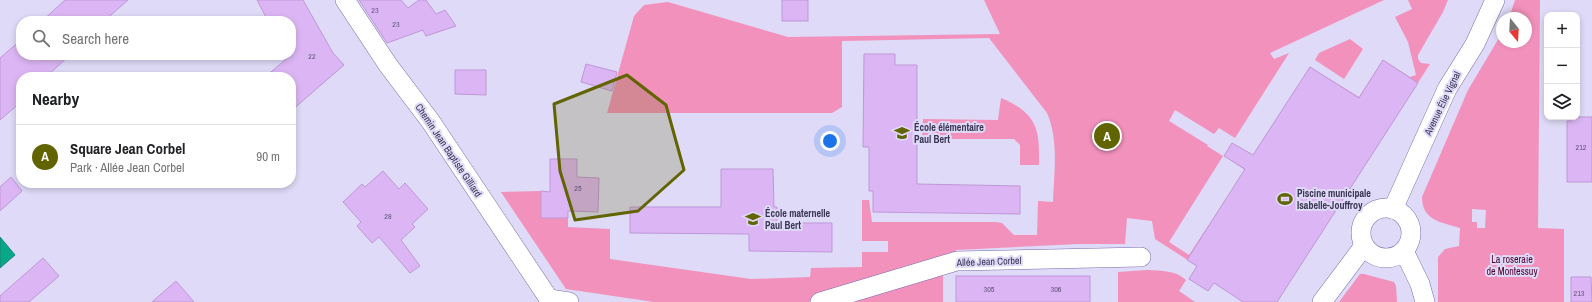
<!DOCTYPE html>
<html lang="en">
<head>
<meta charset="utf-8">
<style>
	:root { --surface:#fff; --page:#f6f6f6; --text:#202124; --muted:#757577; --line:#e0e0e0; --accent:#616400 }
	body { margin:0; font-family:"Archivo Narrow",sans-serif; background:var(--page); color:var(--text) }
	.controls { position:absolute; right:12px; top:12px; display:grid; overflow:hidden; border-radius:8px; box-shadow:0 2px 6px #0003 }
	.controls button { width:36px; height:36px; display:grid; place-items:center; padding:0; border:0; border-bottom:1px solid var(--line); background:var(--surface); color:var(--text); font:20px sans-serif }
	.compass { position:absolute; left:1496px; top:12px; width:36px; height:36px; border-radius:50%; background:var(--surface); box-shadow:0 2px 6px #0003; rotate:162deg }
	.you { position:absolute; left:830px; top:141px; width:14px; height:14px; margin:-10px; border:3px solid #fff; border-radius:50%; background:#1a73e8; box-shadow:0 0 0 6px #1a73e833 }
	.badge { display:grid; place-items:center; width:26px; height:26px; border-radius:50%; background:var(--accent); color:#fff; font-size:13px; font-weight:700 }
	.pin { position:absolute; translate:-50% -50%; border:2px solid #fff; box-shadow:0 1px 4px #0006 }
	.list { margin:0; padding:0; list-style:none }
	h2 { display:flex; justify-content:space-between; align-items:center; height:52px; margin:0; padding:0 16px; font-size:17px }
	h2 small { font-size:13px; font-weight:400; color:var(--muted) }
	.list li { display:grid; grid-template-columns:26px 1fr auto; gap:12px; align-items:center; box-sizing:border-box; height:64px; padding:0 16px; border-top:1px solid var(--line) }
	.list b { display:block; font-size:15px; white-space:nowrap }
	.list p { margin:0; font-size:13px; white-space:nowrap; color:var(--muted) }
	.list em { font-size:13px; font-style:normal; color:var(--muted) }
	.icon { flex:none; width:22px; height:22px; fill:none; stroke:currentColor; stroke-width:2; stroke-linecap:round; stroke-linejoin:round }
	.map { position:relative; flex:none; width:1592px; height:302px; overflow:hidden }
	.search { position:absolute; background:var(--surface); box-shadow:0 2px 6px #0003; left:16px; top:16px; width:280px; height:44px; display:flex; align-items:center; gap:10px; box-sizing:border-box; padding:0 14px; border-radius:16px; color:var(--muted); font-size:15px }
	.panel { position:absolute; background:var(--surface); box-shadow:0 2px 6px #0003; left:16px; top:72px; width:280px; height:116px; border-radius:16px }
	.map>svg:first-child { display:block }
</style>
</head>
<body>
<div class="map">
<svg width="1592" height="302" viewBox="0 0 1592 302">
	<rect width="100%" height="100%" fill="#dedaf7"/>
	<g fill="#f291bc" fill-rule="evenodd">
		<path d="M984 0H1384L1270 53 1274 59 1289 53 1235 138 1219 128 1214 134 1175 110 1169 121 1208 145 1207 146 1223 156 1169 242 1189 255 1245 170 1224 156 1232 143 1253 155 1310 67 1359 97 1383 60 1410 77 1416 75 1408 42 1395 17 1412 9 1408 0H1448L1443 12 1418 55V59L1421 63 1430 64 1277 302H1243L1237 298 1239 293 1217 279 1208 291 1189 279 1197 266 1155 239 1152 221 1127 218 1125 244H1078L956 250V255L943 259V302H654L566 289 501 192 541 191V218H568V227L610 229V259L751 279 810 277 811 268 862 267V252H888V241H862V200H869L872 222H996L1002 223 1014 235H1037L1038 201 1053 202C1054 173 1059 140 1047 113L989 38 842 41V107L832 113H607L634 16 644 5 668 2 788 37 1000 34Z"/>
		<path d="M1515 0H1540L1538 228 1564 229V302H1438V257L1445 249 1459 246 1460 228C1442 222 1422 221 1422 197L1468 90 1502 33V42H1526V18H1509ZM1472 209 1486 210 1485 228H1477V222H1472Z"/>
		<path d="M1350 39 1363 49 1344 79 1315 60 1319 53Z"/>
		<path d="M1001 98C1037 113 1040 129 1039 165H1020V145L1014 139H922L923 119 998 120Z"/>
		<path d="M1147 270C1162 271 1175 270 1186 280L1179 291 1195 302H1118V272Z"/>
		<path d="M1360 274H1364L1394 282 1396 286 1397 302H1339Z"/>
	</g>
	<path fill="#08a787" stroke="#178477" d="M0 237 15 255 0 268Z"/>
	<g fill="#dcb6f4" stroke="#bf97d7">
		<path d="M65 0H128L104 21H42Z"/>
		<path d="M257 0H303L333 53 344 65 291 111V77H265L291 55V21H268Z"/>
		<path d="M359 0H401L408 8 419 0H426L436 14 445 10 456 26 426 36 423 30 387 43Z"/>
		<rect x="782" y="0" width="26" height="21"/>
		<path d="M21 40V55H70L46 77H21V102L0 120V58Z"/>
		<path d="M864 54H895V65H917V184L1020 186V214L873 212V191H869V147H863Z"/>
		<path d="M1383 60 1418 83 1277 302H1243L1214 283 1208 291 1189 279 1197 266 1187 260 1245 169 1224 156 1232 143 1253 155 1310 67 1359 98Z"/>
		<path d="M586 64 617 72 612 91 581 82Z"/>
		<path d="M455 70H486V95L455 94Z"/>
		<path d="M1571 117H1592V182H1567V121H1571Z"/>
		<path d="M550 159H577V177L599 178 598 212 568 211V218H541V191L550 192Z"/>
		<path d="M721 169H773L774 207H777V223H832V252L749 251V234L630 233V207H721Z"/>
		<path d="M383 171 399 189 405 183 428 209 412 224 415 227 401 240 420 266 410 273 379 237 372 243 357 226 361 222 343 202 362 184 365 187Z"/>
		<path d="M11 177 22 191 0 211V187Z"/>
		<path d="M43 258 59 276 29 302H0V296Z"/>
		<rect x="956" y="276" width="134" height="26"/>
		<path d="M1571 277H1591L1592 302H1571Z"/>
		<path d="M176 281 194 302H152Z"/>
	</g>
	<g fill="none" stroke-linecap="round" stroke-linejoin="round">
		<g stroke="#796bad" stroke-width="20">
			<g id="street">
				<path d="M345 0 388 65 431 122 551 302"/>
				<circle cx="1386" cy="233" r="25"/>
				<path d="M1393 209 1447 89 1475 44 1495 0"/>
				<path d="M1404 251 1420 284 1425 302"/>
				<path d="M549 299 569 302"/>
				<path d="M820 302 957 261 1141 257"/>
				<path d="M1322 302 1364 246"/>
			</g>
		</g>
		<use href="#street" stroke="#fff" stroke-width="19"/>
	</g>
	<path fill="#616400" fill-opacity="0.2" stroke="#616400" stroke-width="3" stroke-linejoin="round" d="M627 75 666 105 684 170 638 211 575 220 560 171 554 104Z"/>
	<defs>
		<g id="school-bare" transform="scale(1.2)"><path d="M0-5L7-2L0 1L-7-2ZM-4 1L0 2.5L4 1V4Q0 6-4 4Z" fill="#616400" stroke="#dedaf7" stroke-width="2.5" paint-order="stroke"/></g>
		<g id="stadium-bare" transform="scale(1.2)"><path d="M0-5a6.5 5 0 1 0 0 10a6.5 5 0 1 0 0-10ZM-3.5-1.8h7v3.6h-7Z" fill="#616400" stroke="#dedaf7" stroke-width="2.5" paint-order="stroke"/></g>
	</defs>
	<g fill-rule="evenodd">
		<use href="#school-bare" x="902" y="133"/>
		<use href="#stadium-bare" x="1285" y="199"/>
		<use href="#school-bare" x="753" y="219"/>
	</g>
	<g text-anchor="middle" stroke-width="4" stroke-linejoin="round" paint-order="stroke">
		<g font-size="8" fill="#62547a">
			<text x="375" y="13">23</text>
			<text x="396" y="27">23</text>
			<text x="312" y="59">22</text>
			<text x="1581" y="150">212</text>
			<text x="578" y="191">25</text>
			<text x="388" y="219">28</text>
			<text x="989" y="292">305</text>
			<text x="1056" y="292">306</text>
			<text x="1579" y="296">213</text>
		</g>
		<g font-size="10" fill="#3a3451" stroke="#dedaf7">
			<text transform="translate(1442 103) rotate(-64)" y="4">Avenue Élie Vignal</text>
			<text transform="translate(449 150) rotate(56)" y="4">Chemin Jean Baptiste Gilliard</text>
			<text transform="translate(989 261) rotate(-2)" y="4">Allée Jean Corbel</text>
		</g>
		<g font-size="10" font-weight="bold" fill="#3a3451" stroke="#dedaf7" text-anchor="start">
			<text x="914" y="131">École élémentaire<tspan x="914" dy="12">Paul Bert</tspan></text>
			<text x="1297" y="197">Piscine municipale<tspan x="1297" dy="12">Isabelle-Jouffroy</tspan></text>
			<text x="765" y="217">École maternelle<tspan x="765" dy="12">Paul Bert</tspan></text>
		</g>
		<g font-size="10" fill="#4e042f" stroke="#dedaf7">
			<text x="1512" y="263">La roseraie<tspan x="1512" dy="12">de Montessuy</tspan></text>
		</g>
	</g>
</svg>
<div class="controls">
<button>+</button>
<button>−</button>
<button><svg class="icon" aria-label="layers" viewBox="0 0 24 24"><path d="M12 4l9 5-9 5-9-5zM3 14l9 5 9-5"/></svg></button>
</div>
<svg class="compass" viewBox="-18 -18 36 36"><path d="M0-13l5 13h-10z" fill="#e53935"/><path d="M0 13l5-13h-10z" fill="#757577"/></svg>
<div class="you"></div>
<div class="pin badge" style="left:1107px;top:136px">A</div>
<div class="search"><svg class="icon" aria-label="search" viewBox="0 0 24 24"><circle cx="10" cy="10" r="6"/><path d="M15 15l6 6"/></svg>Search here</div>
<section class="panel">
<h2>Nearby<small></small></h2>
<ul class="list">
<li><span class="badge">A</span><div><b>Square Jean Corbel</b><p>Park · Allée Jean Corbel</p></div><em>90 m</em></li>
</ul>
</section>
</div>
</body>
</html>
